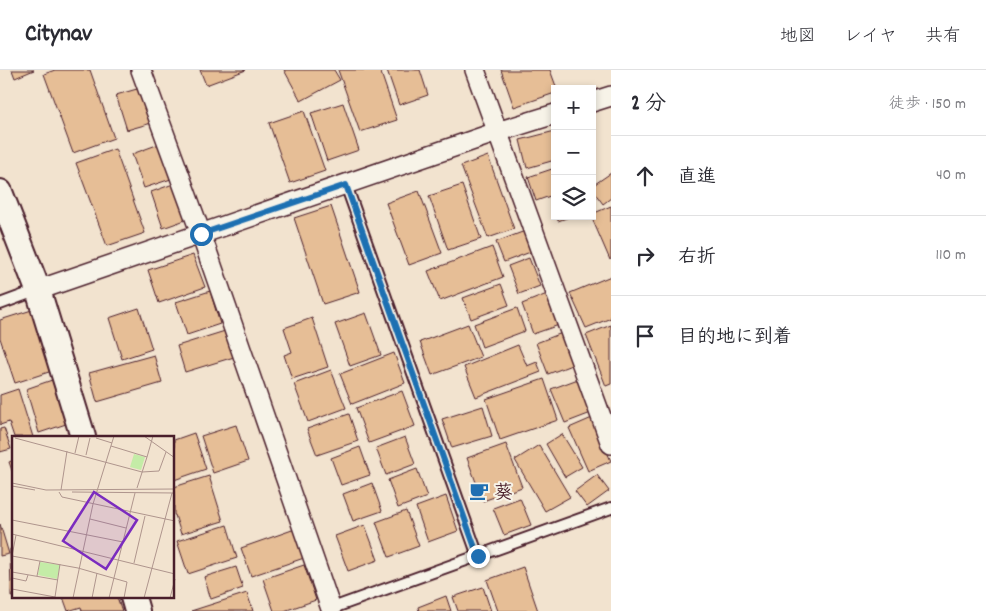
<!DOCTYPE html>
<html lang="ja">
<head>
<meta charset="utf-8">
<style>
	:root { --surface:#fff; --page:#f2f2f3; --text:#2b2b33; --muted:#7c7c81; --line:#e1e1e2 }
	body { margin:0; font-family:Dekko,"Klee One",sans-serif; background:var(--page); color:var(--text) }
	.controls { position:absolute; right:15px; top:15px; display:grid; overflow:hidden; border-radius:0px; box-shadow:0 2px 8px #0003 }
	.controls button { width:45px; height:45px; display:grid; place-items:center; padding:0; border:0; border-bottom:1px solid var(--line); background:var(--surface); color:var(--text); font:25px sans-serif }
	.stop { position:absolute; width:15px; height:15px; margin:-11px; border:4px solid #1f6fb2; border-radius:50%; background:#fff }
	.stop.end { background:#1f6fb2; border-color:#fff; box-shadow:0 1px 5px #0008 }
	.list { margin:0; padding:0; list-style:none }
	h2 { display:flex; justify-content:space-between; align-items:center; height:65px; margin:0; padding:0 20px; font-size:21px }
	h2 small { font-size:16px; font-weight:400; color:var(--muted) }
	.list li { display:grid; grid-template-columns:32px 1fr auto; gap:15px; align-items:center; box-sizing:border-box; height:80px; padding:0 20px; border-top:1px solid var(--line) }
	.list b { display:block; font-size:19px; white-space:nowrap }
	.list em { font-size:16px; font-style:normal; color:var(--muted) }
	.icon { flex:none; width:28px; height:28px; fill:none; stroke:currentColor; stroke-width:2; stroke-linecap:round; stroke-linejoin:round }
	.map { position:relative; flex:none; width:611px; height:541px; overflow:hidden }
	header { display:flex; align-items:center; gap:30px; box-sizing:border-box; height:70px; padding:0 25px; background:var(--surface); border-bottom:1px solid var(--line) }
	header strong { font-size:24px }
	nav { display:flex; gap:28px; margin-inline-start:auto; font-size:18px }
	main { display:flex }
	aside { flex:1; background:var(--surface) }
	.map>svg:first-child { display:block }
</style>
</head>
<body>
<header>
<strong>Citynav</strong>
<nav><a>地図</a><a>レイヤ</a><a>共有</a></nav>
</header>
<main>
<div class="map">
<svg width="611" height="541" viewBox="0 0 611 541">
	<rect width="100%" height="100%" fill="#f2e3cf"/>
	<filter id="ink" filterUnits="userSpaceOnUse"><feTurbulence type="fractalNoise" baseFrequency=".02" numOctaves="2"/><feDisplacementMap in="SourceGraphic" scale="10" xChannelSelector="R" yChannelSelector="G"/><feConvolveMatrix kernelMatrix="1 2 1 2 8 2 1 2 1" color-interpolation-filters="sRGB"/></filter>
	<g filter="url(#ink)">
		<g fill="#e6be96" stroke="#4a1f2b">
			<path d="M12 0H34L15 8Z"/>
			<path d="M55 0H90L114 68 73 83 44 4Z"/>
			<path d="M200 0H246L206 15Z"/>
			<path d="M284 0H334L340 10 301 31Z"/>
			<path d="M338 0H380L397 50 360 62Z"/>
			<path d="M387 0H420L428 25 399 35Z"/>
			<path d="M501 0H550L557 19H555V23L514 37Z"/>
			<path d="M144 17 155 52 127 60 116 25Z"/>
			<path d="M343 33 359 80 327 91 311 43Z"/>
			<path d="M304 41 325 101 290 113 269 53Z"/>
			<path d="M555 61V90L527 98 520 70Z"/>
			<path d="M162 73 174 108 144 118 132 84Z"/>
			<path d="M115 79 145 163 107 176 76 93Z"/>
			<path d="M488 86 514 159 488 168 461 96Z"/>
			<path d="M555 98V141L550 126 536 131 528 107Z"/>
			<path d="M611 103V128L603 134 592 119V116Z"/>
			<path d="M176 113 188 149 163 158 151 122Z"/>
			<path d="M462 115 481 169 448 180 429 126Z"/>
			<path d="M419 121 442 183 409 195 386 133Z"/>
			<path d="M331 136 360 222 323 234 294 148Z"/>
			<path d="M611 136V189L610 190 591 146 592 144Z"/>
			<path d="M557 146H572L558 151Z"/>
			<path d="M525 161 533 181 504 192 496 172Z"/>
			<path d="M492 177 503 207 440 231 428 201Z"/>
			<path d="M193 185 205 217 159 233 148 200Z"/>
			<path d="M529 188 540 216 519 224 508 196Z"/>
			<path d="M611 206V248L586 258 570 223Z"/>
			<path d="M501 214 509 235 471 249 463 228Z"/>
			<path d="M210 221 220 254 187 265 176 232Z"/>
			<path d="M547 224 559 255 533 264 522 234Z"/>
			<path d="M139 238 152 279 122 289 109 248Z"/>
			<path d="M517 238 525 261 482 277 474 254Z"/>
			<path d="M35 239 55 300 15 313 0 268V250Z"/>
			<path d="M366 243 381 285 350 296 335 254Z"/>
			<path d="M312 248 328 297 292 309 284 285 292 282 284 258Z"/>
			<path d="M468 254 481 287 432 305 420 272Z"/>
			<path d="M611 255V314L606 316 586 265Z"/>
			<path d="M225 261 234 287 185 302 177 276Z"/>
			<path d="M562 263 574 294 548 304 536 273Z"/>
			<path d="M518 275 527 296 537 292 541 302 476 327 464 297Z"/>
			<path d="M394 283 405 313 352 334 340 304Z"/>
			<path d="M154 285 162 313 97 332 89 303Z"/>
			<path d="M331 300 346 338 308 352 294 314Z"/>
			<path d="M544 309 558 350 500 370 486 329Z"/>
			<path d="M578 309 591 343 565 353 551 319Z"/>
			<path d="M52 310 66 354 39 363 26 319Z"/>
			<path d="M18 319 33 367H14L9 352 0 355V325Z"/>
			<path d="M402 321 415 356 369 373 356 338Z"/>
			<path d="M483 336 492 366 452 378 442 349Z"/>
			<path d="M349 344 358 371 317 385 307 359Z"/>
			<path d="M592 348 611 391 588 401 569 358Z"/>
			<path d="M236 355 248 391 213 403 201 366Z"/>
			<path d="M4 358 11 379 0 382V359Z"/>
			<path d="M194 363 206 399 174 410V370Z"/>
			<path d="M562 364 582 397 565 407 546 374Z"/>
			<path d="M405 367 415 394 386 405 376 378Z"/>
			<path d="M506 374 522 417 483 431 467 388Z"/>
			<path d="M539 375 570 427 545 441 515 390Z"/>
			<path d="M360 377 370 405 341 415 331 388Z"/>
			<path d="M14 390V406L9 392Z"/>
			<path d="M417 399 427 427 398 438 388 410Z"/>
			<path d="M597 405 609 421 587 437 575 421Z"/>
			<path d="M209 406 223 451 181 464 175 445H174V417Z"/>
			<path d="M372 413 382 441 353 451 343 424Z"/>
			<path d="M446 426 458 461 428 472 416 437Z"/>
			<path d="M520 428 531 455 504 465 493 438Z"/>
			<path d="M406 441 419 476 389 487 376 452Z"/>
			<path d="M0 454 9 484 0 486Z"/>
			<path d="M227 455 237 488 188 504 177 471Z"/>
			<path d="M365 455 378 490 348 501 335 466Z"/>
			<path d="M295 459 304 488 251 506 241 478Z"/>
			<path d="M14 478V526L11 527 10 479Z"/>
			<path d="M304 495 316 530 284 541H274L263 509Z"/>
			<path d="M236 497 243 518 211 529 204 507Z"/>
			<path d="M523 497 538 541H498L487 510Z"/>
			<path d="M483 517 491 541H458L453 527Z"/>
			<path d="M247 523 253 541H191Z"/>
			<path d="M446 526 451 541H419L418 537Z"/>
			<path d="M63 527H117L122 541H82L81 537 68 541Z"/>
		</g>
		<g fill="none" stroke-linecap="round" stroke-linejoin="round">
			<g stroke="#4a1f2b" stroke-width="14">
				<g id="service">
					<path d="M346 115 478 486"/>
					<path d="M0 234 38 220"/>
					<path d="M327 540 611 438"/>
				</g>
			</g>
			<g stroke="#4a1f2b" stroke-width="22">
				<g id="minor">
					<path d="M141 0 201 164 331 539"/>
					<path d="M475 0 611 374"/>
					<path d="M592 32 611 26"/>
					<path d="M38 220 497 62 555 44"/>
				</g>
			</g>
			<g stroke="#4a1f2b" stroke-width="28">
				<g id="tertiary">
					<path d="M0 122 38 220 83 367"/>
					<path d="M133 527 137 541"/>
				</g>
			</g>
			<use href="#service" stroke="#f7f3e8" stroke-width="10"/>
			<use href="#minor" stroke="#f7f3e8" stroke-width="19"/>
			<use href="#tertiary" stroke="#f7f3e8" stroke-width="24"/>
		</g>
	</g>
	<g fill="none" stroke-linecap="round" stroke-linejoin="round" filter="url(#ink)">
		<path stroke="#1f6fb2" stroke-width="6" d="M201 164 346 115 478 486"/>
	</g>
	<defs>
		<g id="cafe-bare" transform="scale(1.5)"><path d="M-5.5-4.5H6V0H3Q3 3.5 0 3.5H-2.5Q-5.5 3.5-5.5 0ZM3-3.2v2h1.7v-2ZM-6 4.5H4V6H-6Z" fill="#1f6fb2" stroke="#f7f3e8" stroke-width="2.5" paint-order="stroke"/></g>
	</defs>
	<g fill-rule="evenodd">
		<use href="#cafe-bare" x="479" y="421"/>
	</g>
	<g text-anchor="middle" stroke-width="4" stroke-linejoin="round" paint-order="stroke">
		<g font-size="19" font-weight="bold" fill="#4a1f2b" stroke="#f7f3e8" text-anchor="start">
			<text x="494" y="428">葵</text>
		</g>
	</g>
	<g transform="translate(12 366)">
		<rect width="162" height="162" fill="#f2e3cf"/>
		<path d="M122 18 133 21 129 34 118 31ZM28 126 48 129 45 143 26 139Z" fill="#c4eca7"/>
		<path fill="none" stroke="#af958d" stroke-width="1" d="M132 0 163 22M3 2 130 36 147 35 154 16M84 2 100 7M99 10 135 21 141 0M63 17 67 0M74 19 78 2M0 47 34 54 163 53M0 50 23 54M125 52 135 21M49 54 55 15M47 56 50 61 163 85M60 56 163 57M78 83 114 92M0 84 111 106M0 98 163 138M4 99 0 120 66 132 115 146 112 162M122 127 133 80M0 136 46 144M25 140 28 125M0 142 14 145 16 139M0 153 43 161M43 161 48 128M61 162 81 68 102 0M80 162 85 137M97 162 123 57M132 162 160 57M158 162 163 143"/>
		<path fill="#7b2cbf" fill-opacity="0.15" stroke="#7b2cbf" stroke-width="2.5" d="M82 56 125 84 94 133 51 105Z"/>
		<rect width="162" height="162" fill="none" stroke="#4a1f2b" stroke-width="2.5"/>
	</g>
</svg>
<div class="controls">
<button>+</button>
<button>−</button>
<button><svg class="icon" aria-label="layers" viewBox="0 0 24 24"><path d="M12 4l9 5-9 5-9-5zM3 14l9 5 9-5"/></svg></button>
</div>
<div class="stop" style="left:201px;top:164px"></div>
<div class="stop end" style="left:478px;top:486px"></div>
</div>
<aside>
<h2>2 分<small>徒歩 · 150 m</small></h2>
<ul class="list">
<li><svg class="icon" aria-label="ahead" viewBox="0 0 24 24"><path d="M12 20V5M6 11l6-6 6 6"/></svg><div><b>直進</b></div><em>40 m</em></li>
<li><svg class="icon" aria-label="right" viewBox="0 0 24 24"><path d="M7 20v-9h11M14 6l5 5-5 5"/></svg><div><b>右折</b></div><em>110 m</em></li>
<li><svg class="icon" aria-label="arrive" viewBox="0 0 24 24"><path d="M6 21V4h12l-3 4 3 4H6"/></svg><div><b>目的地に到着</b></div></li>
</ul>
</aside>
</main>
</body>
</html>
